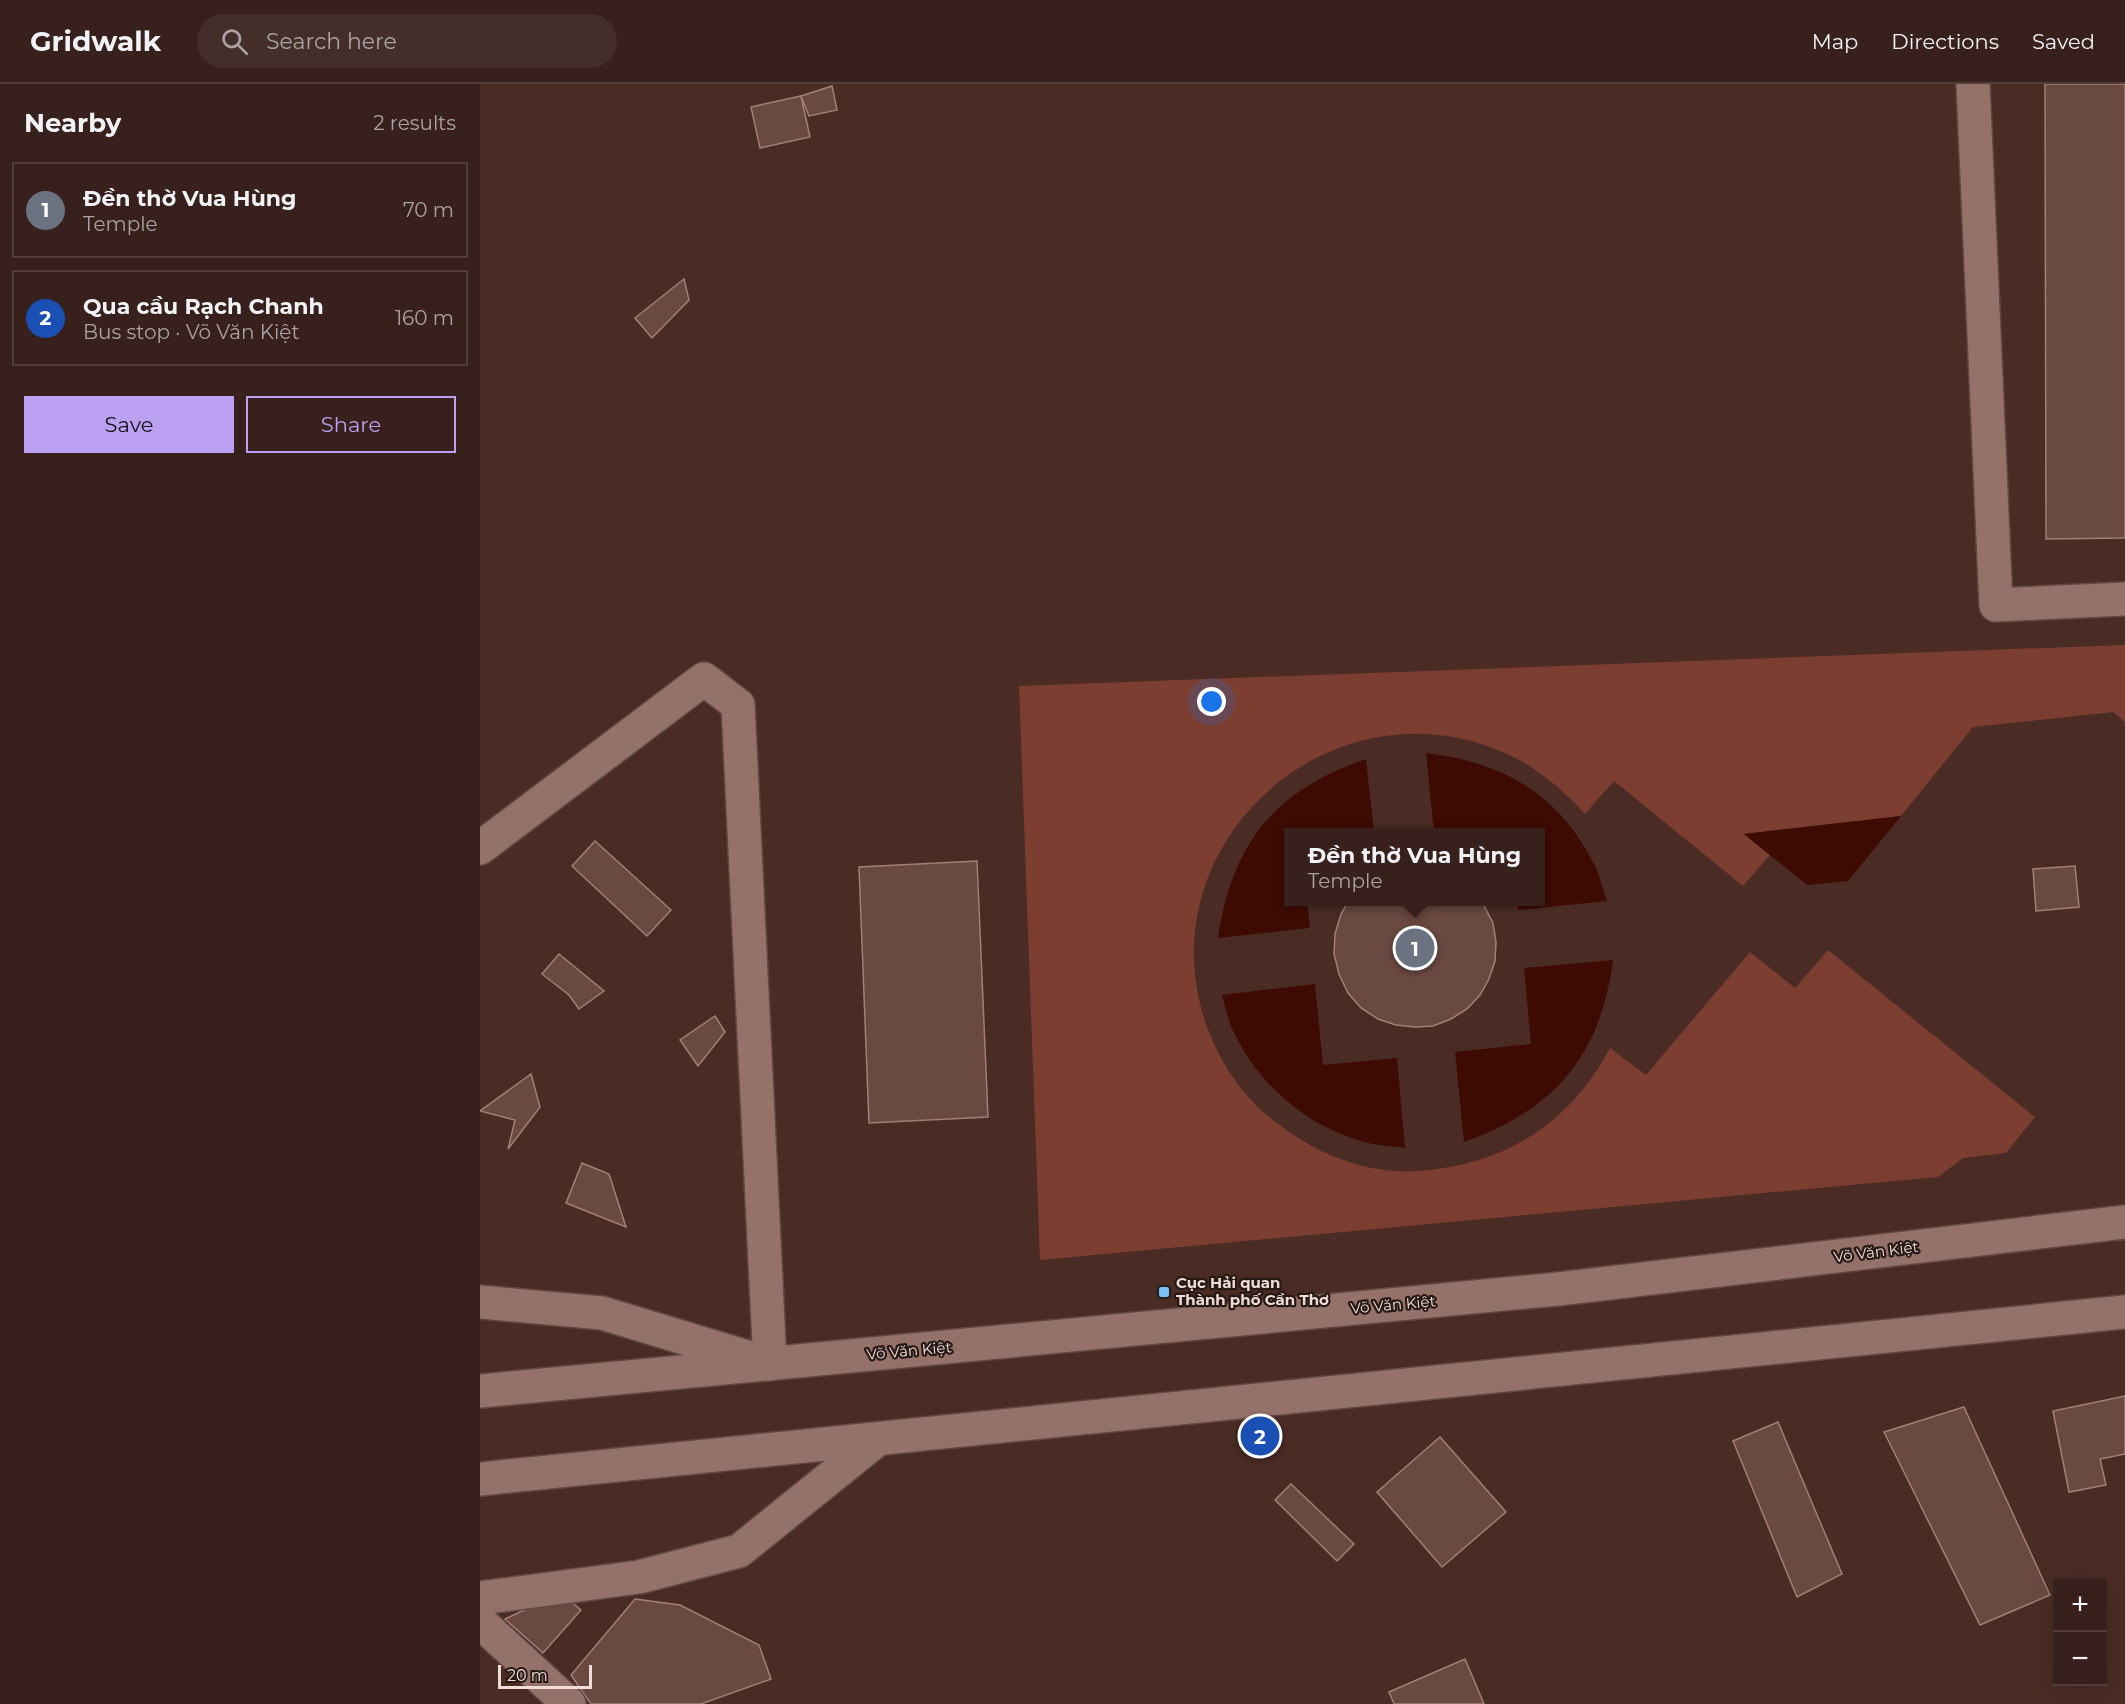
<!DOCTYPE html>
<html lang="en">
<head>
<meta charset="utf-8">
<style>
	:root { --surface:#38211c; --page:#432e29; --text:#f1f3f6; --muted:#aba3a3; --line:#523e3b; --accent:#bca0f2 }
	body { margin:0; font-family:Montserrat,sans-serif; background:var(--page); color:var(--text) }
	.controls { position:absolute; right:18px; bottom:18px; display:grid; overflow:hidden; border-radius:0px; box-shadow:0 6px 24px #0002 }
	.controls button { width:54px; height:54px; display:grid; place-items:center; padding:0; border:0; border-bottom:2px solid var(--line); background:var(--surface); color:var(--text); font:30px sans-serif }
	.scale { position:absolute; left:18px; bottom:15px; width:94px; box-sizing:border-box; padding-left:6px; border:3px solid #f1ddd8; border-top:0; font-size:16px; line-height:21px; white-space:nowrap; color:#f1ddd8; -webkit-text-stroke:4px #271915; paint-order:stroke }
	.you { position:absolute; left:732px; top:618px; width:21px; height:21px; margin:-15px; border:4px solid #fff; border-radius:50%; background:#1a73e8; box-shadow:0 0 0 9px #1a73e833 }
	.badge { display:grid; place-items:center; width:39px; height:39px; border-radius:50%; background:var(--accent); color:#fff; font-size:20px; font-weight:700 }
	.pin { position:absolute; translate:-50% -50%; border:3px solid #fff; box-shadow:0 2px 6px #0006 }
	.popup { position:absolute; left:804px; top:744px; width:261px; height:78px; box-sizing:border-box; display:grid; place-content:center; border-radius:0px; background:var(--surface); filter:drop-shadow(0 2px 4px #0005); font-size:20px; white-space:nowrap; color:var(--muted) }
	.popup b { font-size:22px; color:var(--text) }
	.popup::after { content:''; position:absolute; left:50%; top:100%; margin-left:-12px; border:12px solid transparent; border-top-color:var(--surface) }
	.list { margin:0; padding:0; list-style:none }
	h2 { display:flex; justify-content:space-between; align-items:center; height:78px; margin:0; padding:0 24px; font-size:26px }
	h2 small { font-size:20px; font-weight:400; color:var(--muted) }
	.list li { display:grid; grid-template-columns:39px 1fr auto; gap:18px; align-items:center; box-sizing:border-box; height:96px; margin:0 12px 12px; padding:0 12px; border:2px solid var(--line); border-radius:0px }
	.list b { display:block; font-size:22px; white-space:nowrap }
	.list p { margin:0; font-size:20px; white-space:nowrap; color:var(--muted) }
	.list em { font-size:20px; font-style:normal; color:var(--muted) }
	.actions { display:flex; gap:12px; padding:18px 24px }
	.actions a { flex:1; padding:14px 0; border:2px solid var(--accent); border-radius:0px; text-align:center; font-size:21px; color:var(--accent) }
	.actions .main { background:var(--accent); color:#111 }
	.icon { flex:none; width:33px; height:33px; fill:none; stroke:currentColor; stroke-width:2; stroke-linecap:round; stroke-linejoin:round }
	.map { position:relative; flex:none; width:1645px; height:1620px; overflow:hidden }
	header { display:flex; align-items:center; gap:36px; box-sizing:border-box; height:84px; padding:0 30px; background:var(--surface); border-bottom:2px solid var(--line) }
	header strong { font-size:28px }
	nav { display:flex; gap:33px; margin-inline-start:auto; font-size:21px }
	.search { width:420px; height:54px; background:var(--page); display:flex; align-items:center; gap:15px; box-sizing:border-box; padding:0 21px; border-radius:33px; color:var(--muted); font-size:22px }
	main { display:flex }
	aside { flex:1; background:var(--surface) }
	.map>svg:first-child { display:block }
</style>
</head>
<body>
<header>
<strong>Gridwalk</strong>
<div class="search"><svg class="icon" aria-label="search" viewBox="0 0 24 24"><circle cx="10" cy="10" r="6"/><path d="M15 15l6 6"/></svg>Search here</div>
<nav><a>Map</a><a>Directions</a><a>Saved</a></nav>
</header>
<main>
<aside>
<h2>Nearby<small>2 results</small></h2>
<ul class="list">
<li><span class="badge" style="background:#6b7280">1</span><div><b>Đền thờ Vua Hùng</b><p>Temple</p></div><em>70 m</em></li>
<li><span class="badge" style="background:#1a4fb4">2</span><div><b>Qua cầu Rạch Chanh</b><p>Bus stop · Võ Văn Kiệt</p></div><em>160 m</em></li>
</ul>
<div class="actions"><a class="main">Save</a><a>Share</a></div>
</aside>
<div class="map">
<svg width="1645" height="1620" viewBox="0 0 1645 1620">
	<rect width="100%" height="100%" fill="#4a2c25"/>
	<path fill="#7c3e30" d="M1645 561V638L1633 628 1493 643 1421 732 1264 750 1290 771 1263 802 1134 697 1105 730C1082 705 1057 683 1025 669 852 592 664 759 726 940 739 977 762 1012 793 1036 834 1069 886 1091 939 1087 1024 1081 1090 1040 1130 964L1166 991 1270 868 1315 904 1348 866 1555 1033 1526 1069 1483 1074 1458 1093 560 1176 539 602Z"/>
	<g fill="#3d0b02">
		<path d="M946 669C1023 678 1080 711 1115 782 1120 793 1123 806 1127 817L1038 826 1037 818H1061V748H954Z"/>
		<path d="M886 675 894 748H809V818H827L830 844 738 854C752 759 795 706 886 675Z"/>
		<path d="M1421 732 1368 797 1327 801 1264 750Z"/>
		<path d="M1133 876C1120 973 1075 1025 984 1058L975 968 1051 960 1044 884Z"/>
		<path d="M835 900 843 981 917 974 925 1064C913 1062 900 1062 888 1059 827 1043 776 1000 751 942 747 932 745 921 742 911Z"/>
	</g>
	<g fill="#6a4941" stroke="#a37f76" stroke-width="1.5">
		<path d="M1565 0H1645V454L1566 455Z"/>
		<path d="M352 2 357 26 329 32 321 12Z"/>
		<path d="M321 12 330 53 280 64 271 23Z"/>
		<path d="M204 195 209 216 172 254 155 234Z"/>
		<path d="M115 757 191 826 167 852 92 782Z"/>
		<path d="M497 777 508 1033 389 1039 379 783Z"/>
		<path d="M1595 782 1599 823 1556 827 1553 785Z"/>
		<path d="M868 818H1002L1013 839 1016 858 1015 877 1009 895 1000 911 987 925 971 935 953 942 935 943 916 941 898 935 881 924 868 909 859 890 854 870 855 850 861 830Z"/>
		<path d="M79 870 124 907 99 925 89 911 62 890Z"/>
		<path d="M235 932 245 948 218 982 200 956Z"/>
		<path d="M51 990 60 1023 28 1065 35 1036 0 1027Z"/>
		<path d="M102 1079 129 1090 146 1143 86 1119Z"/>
		<path d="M1645 1312V1370L1620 1375 1626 1401 1589 1408 1573 1327Z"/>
		<path d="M1484 1323 1570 1511 1500 1541 1404 1348Z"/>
		<path d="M1298 1338 1362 1490 1317 1513 1253 1357Z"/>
		<path d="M960 1353 1026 1428 962 1483 897 1408Z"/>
		<path d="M811 1400 874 1460 857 1477 795 1416Z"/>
		<path d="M81 1509 101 1526 63 1569 25 1535Z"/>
		<path d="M155 1515 200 1521 279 1561 291 1595 221 1620H111L91 1591Z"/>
		<path d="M985 1575 1004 1620H914L909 1608Z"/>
	</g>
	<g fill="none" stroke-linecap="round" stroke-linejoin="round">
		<g stroke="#614842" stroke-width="36">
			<g id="minor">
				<path d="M1493 0 1516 521 1645 515"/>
				<path d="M0 764 224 595 258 621 290 1280 122 1229 0 1218"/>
				<path d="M0 1514 159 1493 259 1467 398 1355"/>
				<path d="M0 1538 89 1620"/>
			</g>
		</g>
		<g stroke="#614842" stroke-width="36">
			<g id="secondary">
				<path d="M0 1307 1078 1205 1645 1138"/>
				<path d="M0 1395 1645 1228"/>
			</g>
		</g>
		<use href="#minor" stroke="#957269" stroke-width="33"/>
		<use href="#secondary" stroke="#957269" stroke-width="33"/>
	</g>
	<rect fill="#79bff8" stroke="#271915" stroke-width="2" x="678" y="1202" width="12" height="12" rx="3"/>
	<g text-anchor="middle" stroke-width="4.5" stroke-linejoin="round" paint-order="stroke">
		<g font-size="15" fill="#f1ddd8" stroke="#271915">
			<text transform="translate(1396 1168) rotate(-7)" y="5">Võ Văn Kiệt</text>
			<text transform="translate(913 1221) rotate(-5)" y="5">Võ Văn Kiệt</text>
			<text transform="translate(429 1267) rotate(-5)" y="5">Võ Văn Kiệt</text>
		</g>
		<g font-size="15" font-weight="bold" fill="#f1ddd8" stroke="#271915" text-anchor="start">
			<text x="696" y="1204">Cục Hải quan<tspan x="696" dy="17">Thành phố Cần Thơ</tspan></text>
		</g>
	</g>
</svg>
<div class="controls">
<button>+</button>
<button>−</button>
</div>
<div class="scale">20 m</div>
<div class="you"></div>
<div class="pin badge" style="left:935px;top:864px;background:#6b7280">1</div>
<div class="popup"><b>Đền thờ Vua Hùng</b>Temple</div>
<div class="pin badge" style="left:780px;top:1352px;background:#1a4fb4">2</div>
</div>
</main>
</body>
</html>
